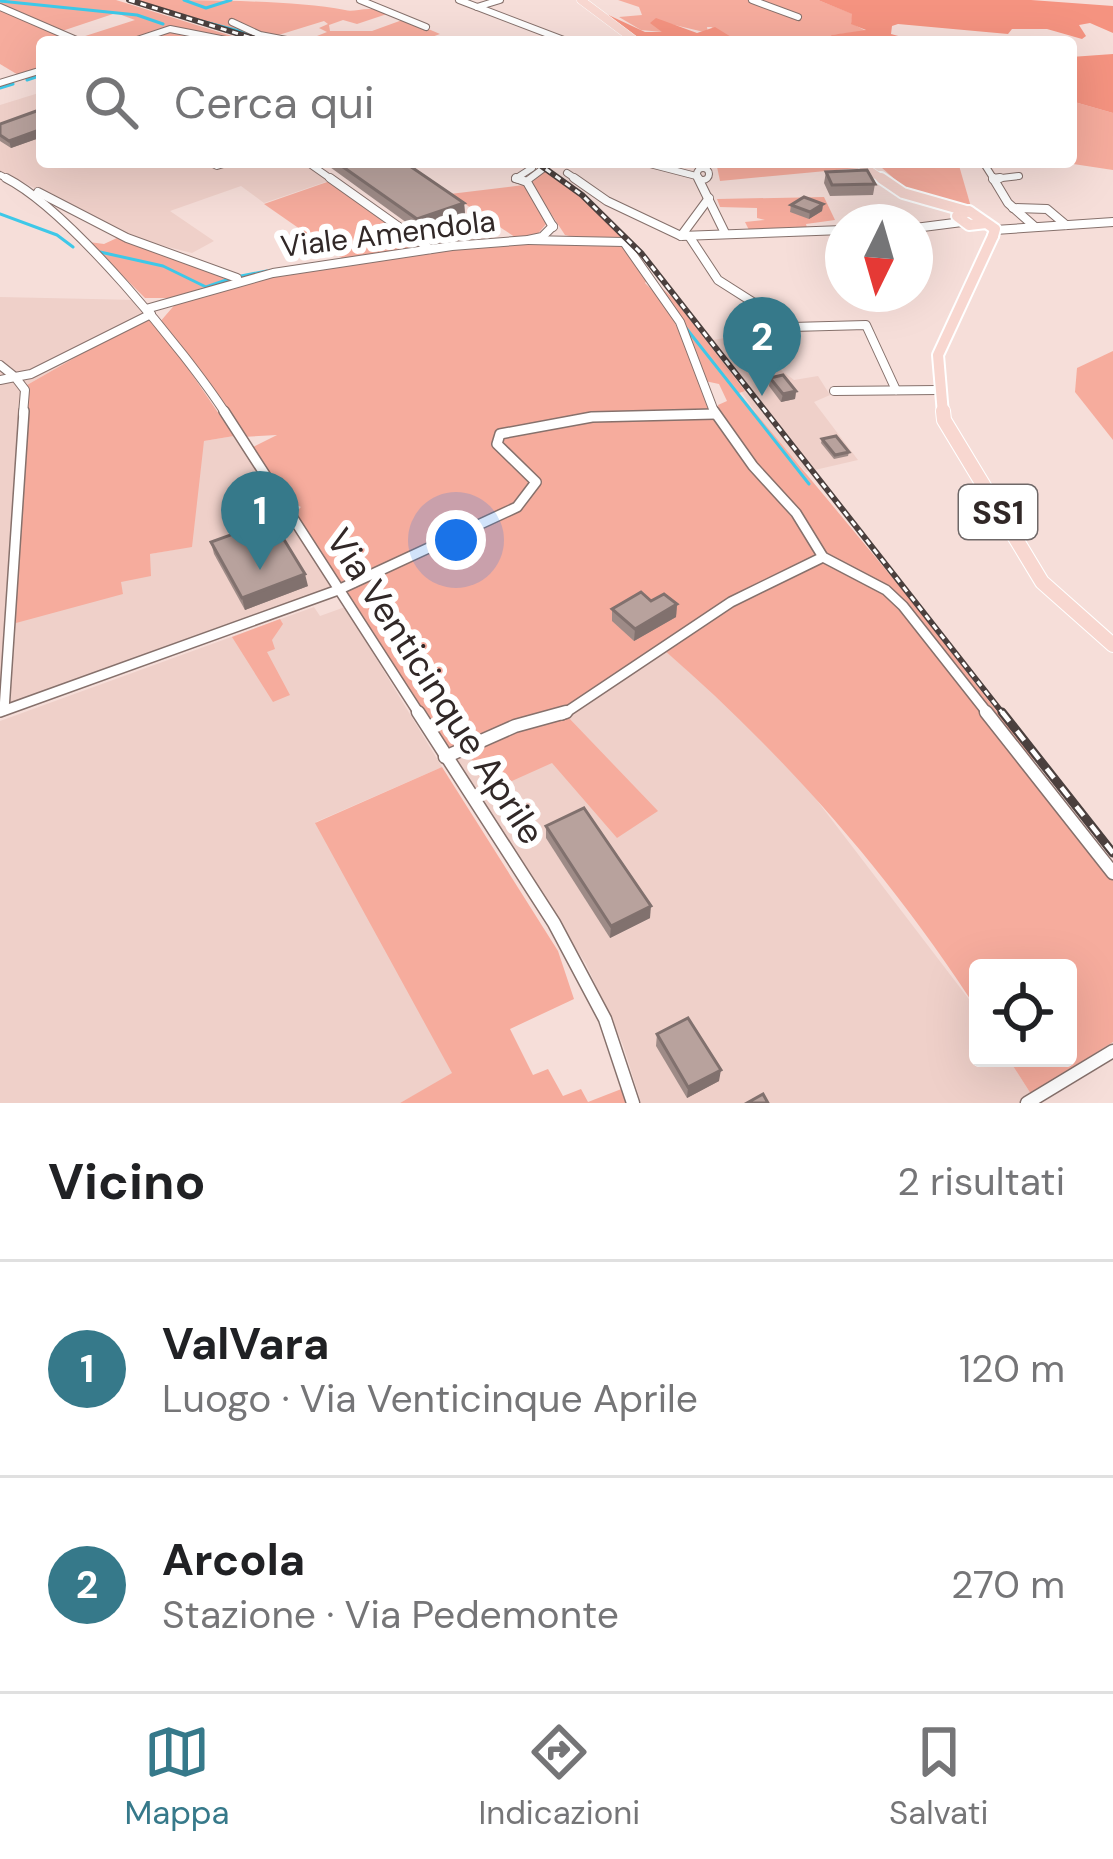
<!DOCTYPE html>
<html lang="it">
<head>
<meta charset="utf-8">
<style>
	:root { --surface:#fff; --page:#f2f2f2; --text:#202124; --muted:#757577; --line:#e0e0e0; --accent:#36798a }
	body { margin:0; font-family:"DM Sans",sans-serif; background:var(--page); color:var(--text) }
	.controls { position:absolute; right:36px; bottom:36px; display:grid; overflow:hidden; border-radius:12px; box-shadow:0 12px 48px #0002 }
	.controls button { width:108px; height:108px; display:grid; place-items:center; padding:0; border:0; border-bottom:3px solid var(--line); background:var(--surface); color:var(--text); font:60px sans-serif }
	.compass { position:absolute; left:825px; top:204px; width:108px; height:108px; border-radius:50%; background:var(--surface); box-shadow:0 12px 48px #0002; rotate:185deg }
	.you { position:absolute; left:456px; top:540px; width:42px; height:42px; margin:-30px; border:9px solid #fff; border-radius:50%; background:#1a73e8; box-shadow:0 0 0 18px #1a73e833 }
	.badge { display:grid; place-items:center; width:78px; height:78px; border-radius:50%; background:var(--accent); color:#fff; font-size:39px; font-weight:700 }
	.pin { position:absolute; translate:-50% -99px; filter:drop-shadow(0 3px 6px #0008) }
	.pin::after { content:''; position:absolute; top:63px; width:42px; height:36px; background:inherit; clip-path:polygon(0 0,100% 0,50% 100%) }
	.list { margin:0; padding:0; list-style:none }
	h2 { display:flex; justify-content:space-between; align-items:center; height:156px; margin:0; padding:0 48px; font-size:51px }
	h2 small { font-size:39px; font-weight:400; color:var(--muted) }
	.list li { display:grid; grid-template-columns:78px 1fr auto; gap:36px; align-items:center; box-sizing:border-box; height:216px; padding:0 48px; border-top:3px solid var(--line) }
	.list b { display:block; font-size:45px; white-space:nowrap }
	.list p { margin:0; font-size:39px; white-space:nowrap; color:var(--muted) }
	.list em { font-size:39px; font-style:normal; color:var(--muted) }
	.icon { flex:none; width:66px; height:66px; fill:none; stroke:currentColor; stroke-width:2; stroke-linecap:round; stroke-linejoin:round }
	.map { position:relative; flex:none; width:1113px; height:1103px; overflow:hidden }
	.search { position:absolute; background:var(--surface); box-shadow:0 12px 48px #0002; left:36px; right:36px; top:36px; height:132px; display:flex; align-items:center; gap:30px; box-sizing:border-box; padding:0 42px; border-radius:12px; color:var(--muted); font-size:45px }
	.sheet { height:588px; background:var(--surface) }
	nav { display:flex; justify-content:space-around; align-items:center; box-sizing:border-box; height:168px; border-top:3px solid var(--line); background:var(--surface); font-size:33px; color:var(--muted) }
	nav a { display:grid; justify-items:center; gap:6px }
	nav .on { color:var(--accent) }
	.map>svg:first-child { display:block }
</style>
</head>
<body>
<div class="map">
<svg width="1113" height="1103" viewBox="0 0 1113 1103">
	<rect width="100%" height="100%" fill="#f6ded9"/>
	<g fill="#efd0c9">
		<path d="M42 92V162H303L331 180 264 203 241 186 170 211 214 241 192 253 140 240 0 171V105Z"/>
		<path d="M0 297 138 300 151 314 20 389 123 594 120 582 150 554 178 549 204 441 234 436 334 589 0 711Z"/>
		<path d="M750 334 769 361 794 380 818 376 830 395 814 402 858 460 806 472 772 436 706 341Z"/>
		<path d="M314 607 320 616 345 607 442 767 316 822 453 1074 400 1103H0V721Z"/>
		<path d="M664 650 723 701 809 790 978 1011V1058H1008L1031 1094 1019 1103H641L623 1045 586 964 450 757 563 719Z"/>
	</g>
	<g fill="#f6ac9d">
		<path d="M0 0H116L251 42 199 33 221 40 134 42 150 34C128 42 102 47 79 38L135 20 116 13 62 31 0 5Z"/>
		<path d="M135 0C202 0 291 0 345 10 356 13 366 4 390 13L357 24 343 20 329 25 330 31H372L405 19 440 34 418 42H302L327 32 319 28 328 24 324 21 272 37 294 42H270Z"/>
		<path d="M618 0H818L853 14 851 23 866 31 832 35 836 42H728L735 40 711 27H707L708 33 662 22V32L641 30 619 17 642 15 639 7Z"/>
		<path d="M0 9 73 42H42V69L20 76 0 64Z"/>
		<path d="M1071 101 1113 113V170L1060 162H1071Z"/>
		<path d="M716 162H849L858 168 720 181Z"/>
		<path d="M901 162H958L971 207 908 191 881 167Z"/>
		<path d="M545 171 583 199 622 237 584 238 623 242 649 278 645 283C682 317 687 360 711 404 735 451 789 511 821 556L730 601 556 713 446 754 341 591 529 499 538 482 496 444 512 461 511 466 535 483 526 498 339 589 292 516 301 507 280 497 249 449 277 435 242 437 159 323 178 301 289 271 376 261 435 248 574 237 565 235 534 188 532 182Z"/>
		<path d="M330 181 421 246 346 261 264 204Z"/>
		<path d="M524 185 547 223 536 236 518 239 450 194Z"/>
		<path d="M824 197 835 220 806 224 807 228 749 230 745 222 765 220 757 218V208L720 207 717 199Z"/>
		<path d="M119 237 230 277 176 298H145L89 242 104 244Z"/>
		<path d="M655 282 673 298 745 391 739 393 906 594 1034 759 1028 761 898 596 825 555 720 416 718 405 727 401 719 384 705 381Z"/>
		<path d="M151 314 234 436 204 441 192 547 150 554 151 576 121 582 123 594 16 623 20 389Z"/>
		<path d="M1113 351V440L1075 392 1077 368Z"/>
		<path d="M818 561 836 566 890 596 1113 879V1042L1031 1094 1008 1058H1068V968H978V1011C892 877 784 754 664 650L733 603Z"/>
		<path d="M280 619 283 624 272 640 275 649 267 652 290 695 273 702 232 637Z"/>
		<path d="M567 716 658 811 617 838 552 763 492 790 466 750 516 728Z"/>
		<path d="M442 767 558 951 574 999 510 1029 533 1075 548 1069 563 1096 581 1089 588 1102 624 1088 628 1103H400L452 1073 315 823Z"/>
	</g>
	<g fill="#f59380">
		<path d="M818 0H1031L1113 6V33L1090 23 1079 25 1086 36 1082 39 1047 29H1012L1008 34 898 24 892 26 891 34 920 42H836L831 35 866 30 851 24 852 14Z"/>
		<path d="M602 12 645 32H662L650 23 656 18 697 33 715 27 736 40 642 42Z"/>
		<path d="M1113 54V113L1071 101V57Z"/>
	</g>
	<g fill="none" stroke-linecap="round" stroke-linejoin="round">
		<g stroke="#3ec8e8" stroke-width="3">
			<path d="M184 0 206 8 231 0"/>
			<path d="M0 1 137 15 163 24"/>
			<path d="M193 19 247 33"/>
			<path d="M27 80 42 75"/>
			<path d="M0 88 13 84"/>
			<path d="M0 214 57 235 73 247"/>
			<path d="M100 252 163 266 206 287 232 278"/>
			<path d="M241 276 267 271"/>
			<path d="M686 328 809 484"/>
		</g>
		<g stroke="#86716c" stroke-width="8">
			<g id="minor-far3">
				<path d="M360 0 426 27"/>
				<path d="M459 0 569 42"/>
				<path d="M752 0 798 17"/>
				<path d="M0 7 81 42"/>
				<path d="M477 7 500 0"/>
				<path d="M232 22 260 35 297 42"/>
				<path d="M131 42 170 29 236 42"/>
				<path d="M0 83 42 70"/>
				<path d="M209 162 217 166 230 162"/>
				<path d="M307 162 334 181"/>
				<path d="M642 162 696 176"/>
				<path d="M983 162 995 181"/>
				<circle cx="703" cy="174" r="6"/>
				<path d="M567 173 579 181"/>
				<path d="M0 175 12 181"/>
				<path d="M697 177 699 181"/>
				<path d="M993 179 1019 176"/>
				<path d="M528 180 552 162"/>
				<path d="M524 181 515 179 532 168 525 162"/>
			</g>
		</g>
		<g stroke="#86716c" stroke-width="10">
			<g id="minor-far2">
				<path d="M6 178C69 210 186 352 226 414"/>
				<path d="M330 178 430 249"/>
				<path d="M516 178 527 182 553 227"/>
				<path d="M574 178 607 201 681 236 843 230"/>
				<path d="M698 178 725 233"/>
				<path d="M993 178 1008 203 1034 226"/>
				<path d="M993 179 1000 178"/>
				<path d="M38 192 127 238 237 278"/>
				<path d="M1013 208 1047 209 1066 225"/>
				<path d="M915 228 962 222"/>
				<path d="M681 236 709 198"/>
				<path d="M689 236 718 280 792 327 866 325 896 390"/>
				<path d="M528 240 624 242 680 322 715 414"/>
				<path d="M146 309 273 273 452 246 528 240 542 237 553 226"/>
				<path d="M0 365 15 377 31 374 151 314"/>
				<path d="M0 380 15 377 25 390 23 414"/>
				<path d="M834 391 938 390"/>
			</g>
		</g>
		<g stroke="#86716c" stroke-width="12">
			<g id="minor-far1">
				<path d="M224 411 420 715"/>
				<path d="M714 411 753 466 796 513 823 557 886 590 903 606 989 715"/>
				<path d="M4 710 24 411"/>
				<path d="M0 712 338 590 517 507 536 482 497 444 500 434 592 417 715 414"/>
				<path d="M562 715 731 602 823 557"/>
			</g>
		</g>
		<g stroke="#86716c" stroke-width="15">
			<g id="minor">
				<path d="M418 712 554 923 605 1019 633 1103"/>
				<path d="M986 712 1113 873"/>
				<path d="M445 757 515 726 566 712"/>
				<path d="M1027 1103 1113 1051"/>
			</g>
		</g>
		<g stroke="#86716c" stroke-width="10">
			<path id="tertiary" d="M995 230 1113 222"/>
		</g>
		<g stroke="#fff" stroke-width="9">
			<g id="primary-far2">
				<path d="M581 0 637 42"/>
				<path d="M857 162 885 181"/>
			</g>
		</g>
		<g stroke="#fff" stroke-width="14">
			<g id="primary-far1">
				<path d="M881 178 903 193 970 212"/>
				<path d="M986 223 969 225 957 216 969 211 995 229 993 236"/>
				<path d="M943 414 938 355 993 236"/>
			</g>
		</g>
		<g stroke="#fff" stroke-width="16">
			<path id="primary" d="M943 411 944 420 1042 582 1113 645"/>
		</g>
		<use href="#minor-far3" stroke="#fff" stroke-width="6"/>
		<use href="#minor-far2" stroke="#fff" stroke-width="8"/>
		<use href="#minor-far1" stroke="#fff" stroke-width="9"/>
		<use href="#minor" stroke="#fff" stroke-width="12"/>
		<use href="#tertiary" stroke="#fff" stroke-width="8"/>
		<use href="#primary-far2" stroke="#f8d7d0" stroke-width="8"/>
		<use href="#primary-far1" stroke="#f8d7d0" stroke-width="10"/>
		<use href="#primary" stroke="#f8d7d0" stroke-width="14"/>
		<g stroke="#4b403e" stroke-width="6">
			<g id="rail-far1">
				<path d="M129 0 265 42"/>
				<path d="M536 162 582 195 642 254 1004 715"/>
			</g>
		</g>
		<g stroke="#4b403e" stroke-width="9">
			<path id="rail" d="M1002 712 1113 853"/>
		</g>
		<use href="#rail-far1" stroke="#fff" stroke-width="3" stroke-dasharray="6" stroke-linecap="butt"/>
		<use href="#rail" stroke="#fff" stroke-width="4.5" stroke-dasharray="12" stroke-linecap="butt"/>
	</g>
	<g fill="#9e8b87">
		<path d="M42 109V137L11 148 0 141V124Z"/>
		<path d="M323 162H404L464 203 465 214 418 231Z"/>
		<path d="M826 172 875 184 873 195 830 196 824 183Z"/>
		<path d="M823 204 822 211 809 219 790 212 791 205Z"/>
		<path d="M770 378 796 391 795 399 781 402 769 386Z"/>
		<path d="M822 439 849 452 848 456 834 459 821 443Z"/>
		<path d="M211 542 308 586 245 610 214 554Z"/>
		<path d="M651 601 677 604 676 617 634 641 612 621V609Z"/>
		<path d="M546 826 650 918 610 938 546 838Z"/>
		<path d="M657 1034 719 1081 687 1098 656 1046Z"/>
	</g>
	<g fill="#81716e">
		<path d="M42 129V137L11 148 9 141Z"/>
		<path d="M464 203 465 214 418 231 417 219Z"/>
		<path d="M823 204 822 211 809 219 810 212Z"/>
		<path d="M796 391 795 399 781 402 783 394Z"/>
		<path d="M305 574 308 586 245 610 242 598Z"/>
		<path d="M677 604 676 617 634 641 635 629Z"/>
		<path d="M651 906 650 918 610 938 611 926Z"/>
		<path d="M721 1070 719 1081 687 1098 688 1087Z"/>
	</g>
	<g fill="#b8a29d" stroke="#81716e" stroke-width="3">
		<path d="M42 109V129L9 141 0 135V124Z"/>
		<path d="M336 162H404L464 203 417 219Z"/>
		<path d="M867 170 875 184 832 185 826 172Z"/>
		<path d="M804 197 823 204 810 212 791 205Z"/>
		<path d="M783 375 796 391 783 394 770 378Z"/>
		<path d="M836 436 849 452 835 455 822 439Z"/>
		<path d="M272 520 305 574 242 598 211 542Z"/>
		<path d="M641 592 651 601 664 594 677 604 635 629 612 609Z"/>
		<path d="M584 808 651 906 611 926 546 826Z"/>
		<path d="M688 1018 721 1070 688 1087 657 1034Z"/>
		<path d="M763 1094 768 1103H747Z"/>
	</g>
	<g text-anchor="middle" stroke-width="12" stroke-linejoin="round" paint-order="stroke">
		<g font-size="30" fill="#312827" stroke="#fff">
			<text transform="translate(388 234) rotate(-7)" y="10">Viale Amendola</text>
		</g>
		<rect fill="#fff" stroke="#6f6868" stroke-width="3" x="959" y="485" width="78" height="54" rx="9"/>
		<g font-size="33" font-weight="bold" fill="#312827">
			<text x="998" y="524">SS1</text>
		</g>
		<g font-size="36" fill="#312827" stroke="#fff">
			<text transform="translate(436 686) rotate(57)" y="13">Via Venticinque Aprile</text>
		</g>
	</g>
</svg>
<div class="controls">
<button><svg class="icon" aria-label="locate" viewBox="0 0 24 24"><circle cx="12" cy="12" r="6"/><path d="M12 2v4M12 18v4M2 12h4M18 12h4"/></svg></button>
</div>
<svg class="compass" viewBox="-18 -18 36 36"><path d="M0-13l5 13h-10z" fill="#e53935"/><path d="M0 13l5-13h-10z" fill="#757577"/></svg>
<div class="you"></div>
<div class="pin badge" style="left:260px;top:570px">1</div>
<div class="pin badge" style="left:762px;top:396px">2</div>
<div class="search"><svg class="icon" aria-label="search" viewBox="0 0 24 24"><circle cx="10" cy="10" r="6"/><path d="M15 15l6 6"/></svg>Cerca qui</div>
</div>
<section class="sheet">
<h2>Vicino<small>2 risultati</small></h2>
<ul class="list">
<li><span class="badge">1</span><div><b>ValVara</b><p>Luogo · Via Venticinque Aprile</p></div><em>120 m</em></li>
<li><span class="badge">2</span><div><b>Arcola</b><p>Stazione · Via Pedemonte</p></div><em>270 m</em></li>
</ul>
</section>
<nav>
<a class="on"><svg class="icon" aria-label="map" viewBox="0 0 24 24"><path d="M3 6l6-2 6 2 6-2v14l-6 2-6-2-6 2zM9 4v14M15 6v14"/></svg>Mappa</a>
<a><svg class="icon" aria-label="directions" viewBox="0 0 24 24"><path d="M12 3l9 9-9 9-9-9zM9 14v-3h6M13 9l2 2-2 2"/></svg>Indicazioni</a>
<a><svg class="icon" aria-label="saved" viewBox="0 0 24 24"><path d="M7 4h10v16l-5-4-5 4z"/></svg>Salvati</a>
</nav>
</body>
</html>
